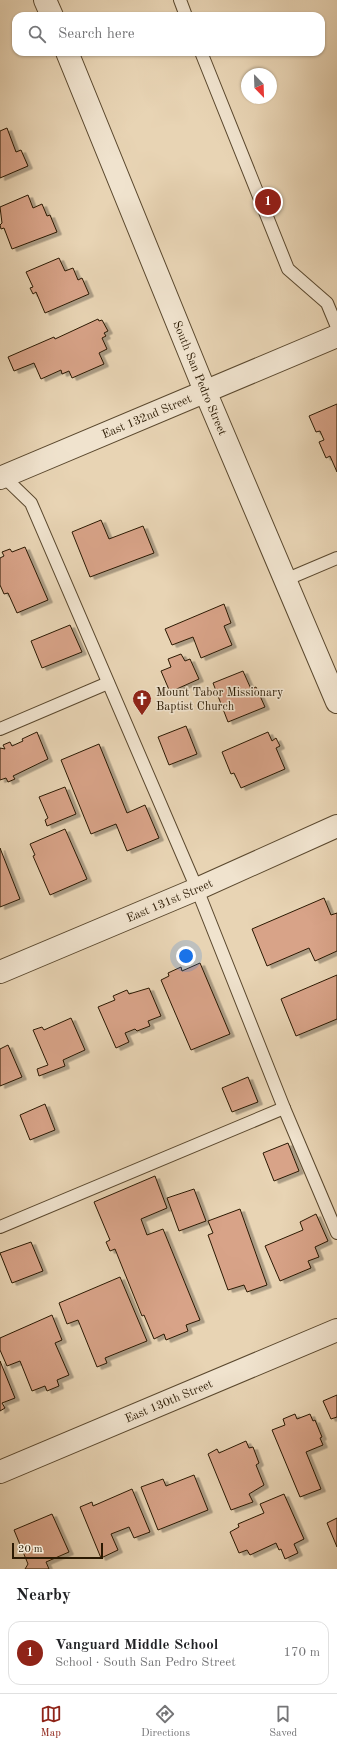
<!DOCTYPE html>
<html lang="en">
<head>
<meta charset="utf-8">
<style>
	:root { --surface:#fff; --page:#f2f2f2; --text:#202124; --muted:#757577; --line:#e0e0e0; --accent:#8f2418 }
	body { margin:0; font-family:"Old Standard TT",serif; background:var(--page); color:var(--text) }
	.compass { position:absolute; left:241px; top:68px; width:36px; height:36px; border-radius:50%; background:var(--surface); box-shadow:0 1px 3px #0004; rotate:157deg }
	.scale { position:absolute; left:12px; bottom:10px; width:91px; box-sizing:border-box; padding-left:4px; border:2px solid #2a1902; border-top:0; font-size:11px; line-height:14px; white-space:nowrap; color:#2a1902; -webkit-text-stroke:3px #f0e3ce; paint-order:stroke }
	.you { position:absolute; left:186px; top:956px; width:14px; height:14px; margin:-10px; border:3px solid #fff; border-radius:50%; background:#1a73e8; box-shadow:0 0 0 6px #1a73e833 }
	.badge { display:grid; place-items:center; width:26px; height:26px; border-radius:50%; background:var(--accent); color:#fff; font-size:13px; font-weight:700 }
	.pin { position:absolute; translate:-50% -50%; border:2px solid #fff; box-shadow:0 1px 4px #0006 }
	.list { margin:0; padding:0; list-style:none }
	h2 { display:flex; justify-content:space-between; align-items:center; height:52px; margin:0; padding:0 16px; font-size:17px }
	h2 small { font-size:13px; font-weight:400; color:var(--muted) }
	.list li { display:grid; grid-template-columns:26px 1fr auto; gap:12px; align-items:center; box-sizing:border-box; height:64px; margin:0 8px 8px; padding:0 8px; border:1px solid var(--line); border-radius:12px }
	.list b { display:block; font-size:15px; white-space:nowrap }
	.list p { margin:0; font-size:13px; white-space:nowrap; color:var(--muted) }
	.list em { font-size:13px; font-style:normal; color:var(--muted) }
	.icon { flex:none; width:22px; height:22px; fill:none; stroke:currentColor; stroke-width:2; stroke-linecap:round; stroke-linejoin:round }
	.map { position:relative; flex:none; width:337px; height:1569px; overflow:hidden }
	.search { position:absolute; background:var(--surface); box-shadow:0 1px 3px #0004; left:12px; right:12px; top:12px; height:44px; display:flex; align-items:center; gap:10px; box-sizing:border-box; padding:0 14px; border-radius:12px; color:var(--muted); font-size:15px }
	.sheet { height:124px; background:var(--surface) }
	nav { display:flex; justify-content:space-around; align-items:center; box-sizing:border-box; height:56px; border-top:1px solid var(--line); background:var(--surface); font-size:11px; color:var(--muted) }
	nav a { display:grid; justify-items:center; gap:2px }
	nav .on { color:var(--accent) }
	.map>svg:first-child { display:block }
</style>
</head>
<body>
<div class="map">
<svg width="337" height="1569" viewBox="0 0 337 1569">
	<defs>
		<filter id="shadow"><feDropShadow dx="4.5" dy="2.5" stdDeviation="0" flood-color="#0004"/></filter>
	</defs>
	<rect width="100%" height="100%" fill="#e8d4b4"/>
	<filter id="stains"><feTurbulence type="fractalNoise" baseFrequency=".005" numOctaves="4"/><feColorMatrix values="0 0 0 0 .2 0 0 0 0 .09 0 0 0 0 .02 0 0 0 .5 -.17"/></filter>
	<radialGradient id="worn" r=".72"><stop offset=".6" stop-color="#630" stop-opacity="0"/><stop offset="1" stop-color="#630" stop-opacity=".3"/></radialGradient>
	<g fill="#d8a388" stroke="#2a1902" filter="url(#shadow)">
		<path d="M7 128 16 152 21 150 28 166 0 178V131Z"/>
		<path d="M28 195 33 208 42 204 47 216 50 215 57 232 12 249 4 228 1 229 0 225 2 223 0 207Z"/>
		<path d="M59 258 65 271 73 268 78 280 82 278 89 294 45 313 36 292 33 294 30 288 33 287 26 272Z"/>
		<path d="M98 319 99 321 102 320 108 331 104 333 106 336 102 338 107 349 99 353 104 364 72 378 69 371 62 374 61 370 41 379 34 363 14 371 8 357 54 337 55 339Z"/>
		<path d="M337 404V472L330 456 326 458 319 442 324 440 320 431 316 432 309 416Z"/>
		<path d="M101 520 109 539 143 526 154 553 90 577 72 532Z"/>
		<path d="M25 547 48 600 17 613 8 593 4 594 0 585V558L4 556 2 552 10 549 12 552Z"/>
		<path d="M224 604 231 623 224 626 232 645 201 658 193 637 172 645 165 629Z"/>
		<path d="M70 625 82 652 42 668 31 641Z"/>
		<path d="M181 654 185 661 190 659 199 679 170 692 161 671 171 667 168 659Z"/>
		<path d="M243 671 251 689 256 687 265 707 228 722 213 683Z"/>
		<path d="M186 726 197 754 169 765 158 737Z"/>
		<path d="M37 732 48 759 13 776 15 779 8 782 6 778 0 780V748L5 749 3 745 10 742 12 746 23 741 22 739Z"/>
		<path d="M268 732 272 741 276 738 280 746 276 748 285 769 241 788 234 773 231 774 222 752Z"/>
		<path d="M99 744 127 813 145 805 159 838 127 851 116 824 91 834 61 760Z"/>
		<path d="M65 787 76 814 47 826 45 820 48 818 39 797Z"/>
		<path d="M65 829 87 879 50 895 33 856 35 855 30 844Z"/>
		<path d="M0 848 20 899 0 907Z"/>
		<path d="M324 898 331 915 337 913V951L315 961 309 948 267 966 252 929Z"/>
		<path d="M200 963 230 1034 191 1050 161 980 169 976 168 973 181 967 182 971Z"/>
		<path d="M337 975V1019L296 1036 281 999Z"/>
		<path d="M149 988 161 1016 148 1021 150 1026 137 1031 135 1029 125 1033 129 1042 116 1048 98 1007 115 1000 113 996 127 990 129 994Z"/>
		<path d="M71 1018 85 1050 63 1060 65 1066 39 1076 37 1069 48 1065 33 1030 42 1027 44 1030Z"/>
		<path d="M8 1045 22 1077 0 1086V1049Z"/>
		<path d="M248 1077 258 1102 232 1112 222 1088Z"/>
		<path d="M45 1104 55 1130 30 1140 20 1115Z"/>
		<path d="M288 1143 299 1171 274 1181 263 1153Z"/>
		<path d="M155 1176 167 1208 141 1219 147 1235 163 1229 200 1320 186 1325 188 1331 166 1340 164 1334 154 1339 144 1315 142 1316 115 1249 110 1251 106 1242 110 1240 94 1202Z"/>
		<path d="M194 1189 206 1221 179 1231 167 1198Z"/>
		<path d="M240 1209 267 1285 247 1292 244 1285 228 1290 208 1235 213 1233 208 1221Z"/>
		<path d="M316 1214 328 1241 315 1247 319 1257 308 1261 311 1268 280 1281 265 1246 303 1230 300 1222Z"/>
		<path d="M31 1242 43 1271 12 1283 0 1253Z"/>
		<path d="M120 1277 147 1341 105 1358 107 1363 97 1367 78 1320 67 1324 59 1303Z"/>
		<path d="M52 1315 62 1340 55 1343 69 1375 57 1380 59 1386 47 1391 45 1386 32 1391 20 1361 7 1366 0 1350V1338Z"/>
		<path d="M0 1361 15 1398 2 1403 5 1408 0 1411Z"/>
		<path d="M337 1395V1417L331 1419 323 1401Z"/>
		<path d="M295 1414 297 1419 310 1414 313 1421 315 1420 322 1437 320 1438 323 1445 306 1452 321 1489 300 1497 272 1430 285 1425 283 1419Z"/>
		<path d="M246 1441 249 1448 253 1447 259 1463 256 1465 264 1485 249 1494 253 1502 231 1510 208 1454 217 1449 219 1453Z"/>
		<path d="M194 1475 208 1510 158 1530 141 1487 163 1479 166 1486Z"/>
		<path d="M132 1489 150 1532 134 1538 129 1527 111 1534 118 1550 101 1558 80 1507 92 1502 93 1506Z"/>
		<path d="M284 1494 304 1539 294 1544 298 1553 285 1559 281 1549 279 1550 276 1543 250 1555 247 1550 239 1553 230 1532 239 1527 238 1524 264 1513 260 1504Z"/>
		<path d="M52 1514 69 1552 46 1562 49 1569H25L28 1564 14 1530Z"/>
		<path d="M337 1518V1547L327 1523Z"/>
	</g>
	<g fill="none" stroke-linecap="round" stroke-linejoin="round">
		<g stroke="#5a482e" stroke-width="14">
			<g id="service">
				<path d="M180 0 186 16"/>
				<path d="M201 52 288 269 327 303 337 327"/>
				<path d="M1 474 31 503 197 889 284 1108 337 1233"/>
				<path d="M285 580 337 558"/>
				<path d="M0 729 108 683"/>
				<path d="M0 1227 284 1108"/>
			</g>
		</g>
		<g stroke="#5a482e" stroke-width="24">
			<g id="minor">
				<path id="s1" d="M0 478 337 336"/>
				<path id="s2" d="M0 972 197 889 337 826"/>
				<path id="s3" d="M0 1472 337 1330"/>
			</g>
		</g>
		<g stroke="#5a482e" stroke-width="24">
			<g id="tertiary">
				<path d="M45 0 52 16"/>
				<path id="s4" d="M67 52 205 391 337 702"/>
			</g>
		</g>
		<use href="#service" stroke="#f0e3ce" stroke-width="12"/>
		<use href="#minor" stroke="#f0e3ce" stroke-width="22"/>
		<use href="#tertiary" stroke="#f0e3ce" stroke-width="22"/>
	</g>
	<defs>
		<g id="church-pin" transform="scale(1)"><path d="M0 17L-7.5 6A9.5 9.5 0 1 1 7.5 6Z" fill="#8f2418" stroke="#f0e3ce"/><path d="M-1.2-6h2.4v3.5h3.3v2.4h-3.3V6h-2.4V-.1h-3.3v-2.4h3.3Z" fill="#fff"/></g>
	</defs>
	<g fill-rule="evenodd">
		<use href="#church-pin" x="142" y="699"/>
	</g>
	<g text-anchor="middle" stroke-width="3" stroke-linejoin="round" paint-order="stroke">
		<g font-size="12" fill="#2a1902" stroke="#f0e3ce">
			<text dy="4" stroke="none"><textPath href="#s4" startOffset="352">South San Pedro Street</textPath></text>
			<text dy="4" stroke="none"><textPath href="#s1" startOffset="159">East 132nd Street</textPath></text>
			<text dy="4" stroke="none"><textPath href="#s2" startOffset="184">East 131st Street</textPath></text>
			<text dy="4" stroke="none"><textPath href="#s3" startOffset="183">East 130th Street</textPath></text>
		</g>
		<g font-size="12" fill="#2a1902" stroke="#f0e3ce" text-anchor="start">
			<text x="156" y="696">Mount Tabor Missionary<tspan x="156" dy="14">Baptist Church</tspan></text>
		</g>
	</g>
	<rect width="100%" height="100%" filter="url(#stains)"/>
	<rect width="100%" height="100%" fill="url(#worn)"/>
</svg>
<svg class="compass" viewBox="-18 -18 36 36"><path d="M0-13l5 13h-10z" fill="#e53935"/><path d="M0 13l5-13h-10z" fill="#757577"/></svg>
<div class="scale">20 m</div>
<div class="you"></div>
<div class="pin badge" style="left:268px;top:202px">1</div>
<div class="search"><svg class="icon" aria-label="search" viewBox="0 0 24 24"><circle cx="10" cy="10" r="6"/><path d="M15 15l6 6"/></svg>Search here</div>
</div>
<section class="sheet">
<h2>Nearby<small></small></h2>
<ul class="list">
<li><span class="badge">1</span><div><b>Vanguard Middle School</b><p>School · South San Pedro Street</p></div><em>170 m</em></li>
</ul>
</section>
<nav>
<a class="on"><svg class="icon" aria-label="map" viewBox="0 0 24 24"><path d="M3 6l6-2 6 2 6-2v14l-6 2-6-2-6 2zM9 4v14M15 6v14"/></svg>Map</a>
<a><svg class="icon" aria-label="directions" viewBox="0 0 24 24"><path d="M12 3l9 9-9 9-9-9zM9 14v-3h6M13 9l2 2-2 2"/></svg>Directions</a>
<a><svg class="icon" aria-label="saved" viewBox="0 0 24 24"><path d="M7 4h10v16l-5-4-5 4z"/></svg>Saved</a>
</nav>
</body>
</html>
